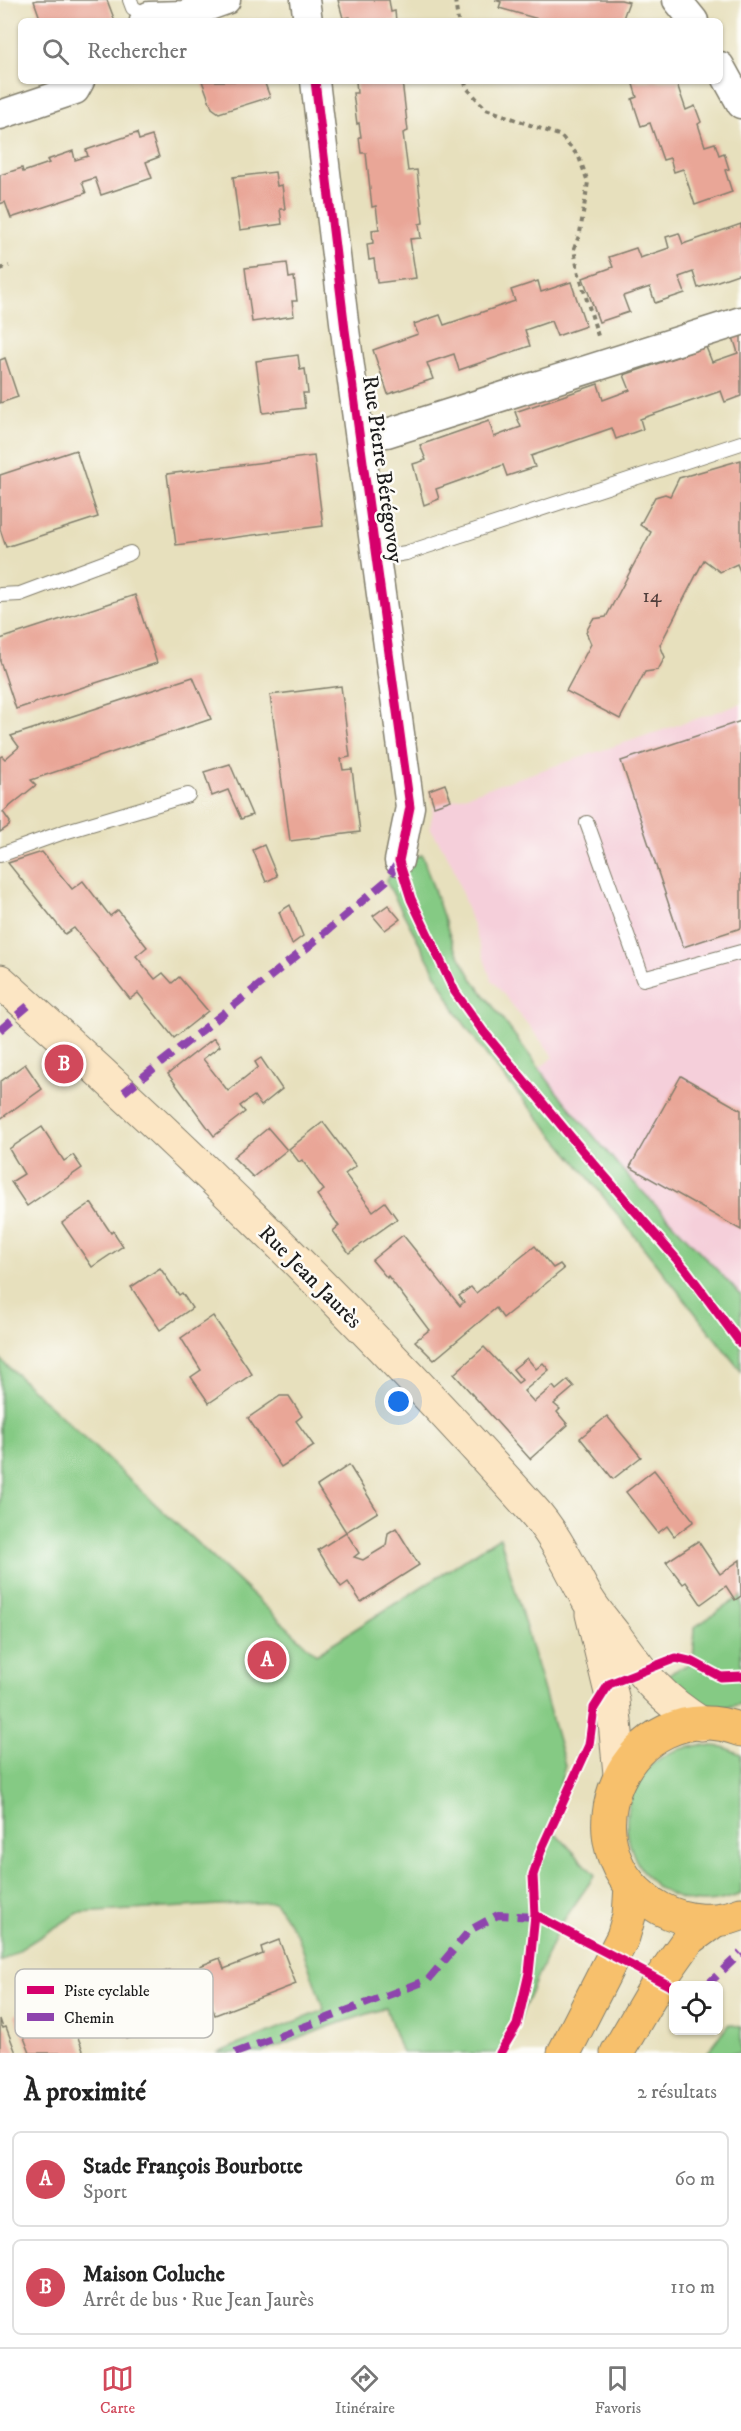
<!DOCTYPE html>
<html lang="fr">
<head>
<meta charset="utf-8">
<style>
	:root { --surface:#fff; --page:#f2f2f2; --text:#222; --muted:#767676; --line:#e0e0e0; --accent:#d1495b }
	body { margin:0; font-family:"IM FELL DW Pica",serif; background:var(--page); color:var(--text) }
	.controls { position:absolute; right:18px; bottom:18px; display:grid; overflow:hidden; border-radius:9px; box-shadow:0 2px 4px #0004 }
	.controls button { width:54px; height:54px; display:grid; place-items:center; padding:0; border:0; border-bottom:2px solid var(--line); background:var(--surface); color:var(--text); font:30px sans-serif }
	.you { position:absolute; left:399px; top:1402px; width:21px; height:21px; margin:-15px; border:4px solid #fff; border-radius:50%; background:#1a73e8; box-shadow:0 0 0 9px #1a73e833 }
	.badge { display:grid; place-items:center; width:39px; height:39px; border-radius:50%; background:var(--accent); color:#fff; font-size:20px; font-weight:700 }
	.pin { position:absolute; translate:-50% -50%; border:3px solid #fff; box-shadow:0 2px 6px #0006 }
	.list { margin:0; padding:0; list-style:none }
	h2 { display:flex; justify-content:space-between; align-items:center; height:78px; margin:0; padding:0 24px; font-size:26px }
	h2 small { font-size:20px; font-weight:400; color:var(--muted) }
	.list li { display:grid; grid-template-columns:39px 1fr auto; gap:18px; align-items:center; box-sizing:border-box; height:96px; margin:0 12px 12px; padding:0 12px; border:2px solid var(--line); border-radius:9px }
	.list b { display:block; font-size:22px; white-space:nowrap }
	.list p { margin:0; font-size:20px; white-space:nowrap; color:var(--muted) }
	.list em { font-size:20px; font-style:normal; color:var(--muted) }
	.icon { flex:none; width:33px; height:33px; fill:none; stroke:currentColor; stroke-width:2; stroke-linecap:round; stroke-linejoin:round }
	.map { position:relative; flex:none; width:741px; height:2053px; overflow:hidden }
	.search { position:absolute; background:var(--surface); box-shadow:0 2px 4px #0004; left:18px; right:18px; top:18px; height:66px; display:flex; align-items:center; gap:15px; box-sizing:border-box; padding:0 21px; border-radius:9px; color:var(--muted); font-size:22px }
	.sheet { height:294px; background:var(--surface) }
	nav { display:flex; justify-content:space-around; align-items:center; box-sizing:border-box; height:84px; border-top:2px solid var(--line); background:var(--surface); font-size:16px; color:var(--muted) }
	nav a { display:grid; justify-items:center; gap:3px }
	nav .on { color:var(--accent) }
	.map>svg:first-child { display:block }
</style>
</head>
<body>
<div class="map">
<svg width="741" height="2053" viewBox="0 0 741 2053">
	<rect width="100%" height="100%" fill="#fdfcf7"/>
	<filter id="ink" filterUnits="userSpaceOnUse"><feTurbulence type="fractalNoise" baseFrequency=".0167" numOctaves="2"/><feDisplacementMap in="SourceGraphic" scale="12" xChannelSelector="R" yChannelSelector="G"/><feConvolveMatrix kernelMatrix="1 2 1 2 8 2 1 2 1" color-interpolation-filters="sRGB"/></filter>
	<filter id="wash" filterUnits="userSpaceOnUse"><feTurbulence type="fractalNoise" baseFrequency=".008" numOctaves="4" result="noise"/><feDisplacementMap in="SourceGraphic" scale="24" xChannelSelector="R" yChannelSelector="G"/><feGaussianBlur stdDeviation="1.35" result="paint"/><feColorMatrix in="noise" values="0 0 0 0 0 0 0 0 0 0 0 0 0 0 0 0 0 1.4 0 .05"/><feComposite in="paint" operator="in"/></filter>
	<g filter="url(#wash)">
		<rect width="100%" height="100%" fill="#e7e0bd"/>
		<path fill="#f5cfda" d="M741 704V1295L624 1172 556 1091 539 1068 554 1057 491 979 452 864 430 827 434 806Z"/>
		<g fill="#85ca84" stroke="#507350" stroke-width="1.5">
			<path d="M422 855 453 945 472 978 556 1091 624 1172 741 1295V1371L576 1162 492 1063 458 1015 386 881 399 861Z"/>
			<path d="M0 1359 316 1654 500 1537 565 1765 550 1827 595 1875 559 1927 517 2025 500 2053H402L386 2008 328 2027 262 2053H217L324 2010 298 1936 275 1902 78 1913 0 1962Z"/>
			<path d="M741 1596V1704C701 1714 691 1700 660 1678L693 1662 695 1627Z"/>
			<path d="M700 1745 723 1747 741 1754V1894C629 1938 584 1784 677 1750 684 1748 692 1747 700 1745Z"/>
			<path d="M729 2024 741 2027V2053H707Z"/>
		</g>
		<g id="blocks">
			<g fill="#e9a697">
				<path d="M37 0H107L115 21H41L34 1Z"/>
				<path d="M338 0H389L391 12 395 11 396 21H351L350 17 343 18Z"/>
				<path d="M495 0H621L629 2 622 21H545L499 8 501 2Z"/>
				<path d="M202 81H264L270 97 219 113 212 108Z"/>
				<path d="M356 81H402L408 131 403 133 408 171 417 170 423 223 419 224 421 238 410 239 416 278 377 283 374 259 369 260 367 244 373 243 372 230 379 229 376 206 372 207 366 153H361L359 137H361L359 123 357 124 353 93H357Z"/>
				<path d="M632 81H679V84H677L686 110 695 106 701 122 698 124 705 146 715 143 719 155 724 153 729 169 725 170 732 192 695 205 683 169 674 172 670 158 663 160 650 123 641 126 632 99 637 97Z"/>
				<path d="M137 133 139 140 152 136 159 157 146 162 152 178 101 195 95 178 82 182 86 193 11 218 5 202 0 204V175L22 168 23 172 49 163 47 160 73 151 75 160 88 156 86 150Z"/>
				<path d="M275 172 277 186 282 185 285 209H280L282 224 240 230 233 177Z"/>
				<path d="M741 224V273L698 288 693 272 679 277 685 293 655 303 650 287 623 296 629 312 599 322 583 278 613 267 609 257 636 248 640 258 669 248 666 237 679 233 683 244Z"/>
				<path d="M287 263 289 278 294 277 297 301H292L294 316 252 322 245 268Z"/>
				<path d="M538 281 541 292 571 282 586 326 557 336 551 321 525 330 530 346 459 370 454 354 427 363 433 379 388 394 373 350 418 334 414 324 440 315 444 325 515 301 511 290Z"/>
				<path d="M741 335V396L725 402 721 391 640 419 643 429 616 439 612 428 531 456 535 467 507 476 503 465 470 477 436 489 439 499 424 505 413 464 426 460 420 445 489 421 494 437 507 432 521 427 515 412 598 384 603 400 630 390 624 375 706 347 712 362 738 353 733 337Z"/>
				<path d="M298 355 300 370 305 369 308 393H303L305 408 263 413 256 361Z"/>
				<path d="M5 358 18 397 0 403V360Z"/>
				<path d="M76 450 98 517 6 547 0 529V475Z"/>
				<path d="M314 456 323 526 176 545 167 474Z"/>
				<path d="M741 460V574L737 564 720 572 704 560 660 645 665 657 658 670 645 672 620 719 566 691 591 644 586 632 593 619 606 617 651 532 640 525 655 497 665 494 670 496 679 478Z"/>
				<path d="M135 595 157 663 16 709 0 661V639Z"/>
				<path d="M193 677 211 719 31 780 36 785 3 812 10 822 9 826 0 832V757L2 756 5 759 19 747 11 736Z"/>
				<path d="M341 686 350 757 341 759 343 770 352 769 360 832 290 841 270 695Z"/>
				<path d="M741 721V928L683 947 621 761Z"/>
				<path d="M230 764 252 815 241 819 228 790 212 796 204 772Z"/>
				<path d="M445 784 451 800 434 806 429 790Z"/>
				<path d="M264 845 277 876 266 882 253 850Z"/>
				<path d="M42 852 72 889 83 881 110 916 118 910 147 947 136 956 155 979 163 973 172 983 179 977 208 1011 174 1038 138 993 130 999 74 928 65 934 8 863Z"/>
				<path d="M290 905 303 936 292 944 279 912Z"/>
				<path d="M388 905 400 919 385 930 373 916Z"/>
				<path d="M214 1038 220 1046 203 1059 228 1091 258 1067 255 1062 261 1058 282 1089 261 1106 254 1096 240 1106 245 1112 214 1136 168 1074Z"/>
				<path d="M25 1064 42 1089 0 1119V1082Z"/>
				<path d="M681 1076 741 1110V1230L630 1167Z"/>
				<path d="M323 1122 356 1166 345 1174 373 1211 385 1202 397 1219 349 1253 333 1231 339 1226 317 1195 324 1190 302 1160 299 1162 289 1149Z"/>
				<path d="M42 1127 64 1161 73 1155 82 1168 27 1206 11 1182 24 1174 9 1149Z"/>
				<path d="M268 1128 287 1150 253 1177 233 1157Z"/>
				<path d="M91 1203 111 1233 113 1231 123 1246 92 1267 62 1223Z"/>
				<path d="M403 1235 460 1306 464 1302 459 1296 471 1287 476 1293 535 1246 553 1268 560 1264 564 1269 503 1318 496 1308 434 1360 415 1341 429 1330 388 1276 387 1278 372 1260Z"/>
				<path d="M160 1268 179 1295 182 1293 192 1308 160 1330 131 1287Z"/>
				<path d="M213 1316 252 1374 209 1403 191 1377 201 1370 181 1338Z"/>
				<path d="M484 1347 518 1383 522 1380 513 1369 527 1358 536 1369 543 1363 549 1370 524 1391 534 1402 553 1386 556 1390 568 1380 574 1387 554 1404 560 1409 557 1412 568 1425 530 1459 454 1374Z"/>
				<path d="M280 1396H289L302 1416 296 1421 314 1446 281 1467 248 1418Z"/>
				<path d="M607 1416 641 1457 613 1479 580 1438Z"/>
				<path d="M349 1465 378 1512 346 1532 317 1486Z"/>
				<path d="M654 1470 694 1521 674 1536 667 1526 658 1533 626 1492Z"/>
				<path d="M396 1528 419 1565 361 1602 348 1582 341 1587 318 1550 346 1532 359 1553 354 1557 363 1560 386 1546 388 1533Z"/>
				<path d="M698 1541 720 1574 740 1560 741 1596 735 1600 726 1586 701 1604 686 1582 683 1584 666 1562Z"/>
				<path d="M279 1940 296 1984 215 2015 201 1978 205 1977 200 1966 220 1958 224 1969 263 1954 261 1947Z"/>
				<path d="M169 1970 186 2011 170 2018 171 2021 126 2039 114 2006 158 1987 154 1976Z"/>
				<path d="M62 1996 84 2053H30L15 2015Z"/>
				<path d="M0 2019 3 2028 6 2027 16 2053H0Z"/>
			</g>
		</g>
	</g>
	<g filter="url(#ink)">
		<use href="#blocks" fill-opacity="0" stroke="#827e6c" stroke-width="1.5"/>
		<g fill="none" stroke-linecap="round" stroke-linejoin="round">
			<g stroke="#827e6c" stroke-width="16">
				<g id="lane">
					<path d="M130 0 133 8 149 16"/>
					<path d="M376 558 406 553 741 443"/>
					<path d="M0 595 20 594 130 553"/>
					<path d="M587 823 643 979 741 952"/>
					<path d="M0 855 64 832 188 795"/>
				</g>
			</g>
			<g stroke="#827e6c" stroke-width="31">
				<g id="street">
					<path d="M305 0 308 21"/>
					<path d="M677 0 694 21"/>
					<path d="M144 21 149 16 184 15 226 0"/>
					<path d="M720 66 741 104"/>
					<path d="M315 81 345 330 410 807 399 861"/>
					<path d="M0 115 75 90 80 81"/>
					<path d="M360 434 387 433 741 321"/>
				</g>
			</g>
			<g stroke="#827e6c" stroke-width="35">
				<g id="secondary">
					<path d="M0 981C186 1147 365 1322 531 1508 556 1535 570 1568 588 1600 596 1613 607 1625 616 1637 645 1677 659 1697 702 1724"/>
					<path d="M592 1614 613 1701 620 1774"/>
				</g>
			</g>
			<g stroke="#827e6c" stroke-width="35">
				<g id="primary">
					<path d="M741 1730C628 1687 553 1850 661 1909 686 1922 715 1924 741 1914"/>
					<path d="M564 2053 623 1937 629 1916 631 1886"/>
					<path d="M617 2053 659 1981 688 1940 714 1921"/>
				</g>
			</g>
			<g stroke="#827e6c" stroke-width="4" stroke-dasharray="4.5 4.5" stroke-linecap="butt">
				<path d="M455 0 458 21"/>
				<path d="M465 81 466 87 486 109 561 136 579 157 588 182 580 233 574 249 578 271 598 336"/>
				<path d="M0 269 9 266"/>
			</g>
			<use href="#lane" stroke="#fff" stroke-width="14"/>
			<use href="#street" stroke="#fff" stroke-width="28"/>
			<use href="#secondary" stroke="#fce6c4" stroke-width="33"/>
			<use href="#primary" stroke="#f7c06c" stroke-width="33"/>
			<g stroke="#8e44ad" stroke-width="8" stroke-dasharray="15 8" stroke-linecap="butt">
				<path d="M0 1030 28 1006"/>
				<path d="M124 1092 309 946 386 881 399 861"/>
				<path d="M706 1986 741 1953"/>
				<path d="M235 2053 428 1980 470 1930 498 1915 538 1917"/>
			</g>
			<g stroke="#fdfcf7" stroke-width="13">
				<g id="cycleway">
					<path d="M315 81 345 330 410 807 399 861 411 899 455 992 483 1031 576 1143 686 1270 741 1344"/>
					<path d="M535 1915 674 1988"/>
					<path d="M500 2053 517 2025 529 1973 535 1915 533 1875 542 1848 589 1745 594 1708 609 1684 676 1658 693 1662 721 1677 741 1676"/>
				</g>
			</g>
			<use href="#cycleway" stroke="#d6006c" stroke-width="9"/>
		</g>
	</g>
	<g text-anchor="middle" stroke-width="5" stroke-linejoin="round" paint-order="stroke">
		<g font-size="20" fill="#4f3e3b">
			<text x="652" y="602">14</text>
		</g>
		<g font-size="22" fill="#1c1c1c" stroke="#fdfcf7">
			<text transform="translate(384 469) rotate(82)" y="8">Rue Pierre Bérégovoy</text>
			<text transform="translate(311 1276) rotate(45)" y="8">Rue Jean Jaurès</text>
		</g>
	</g>
	<rect x="15" y="1969" width="198" height="69" rx="9" fill="#fdfcf7" stroke="#bab9b5" stroke-width="1.5"/>
	<rect x="27" y="1986" width="27" height="8" fill="#d6006c"/>
	<rect x="27" y="2013" width="27" height="8" fill="#8e44ad"/>
	<g font-size="16" fill="#1c1c1c">
		<text x="64" y="1996">Piste cyclable</text>
		<text x="64" y="2023">Chemin</text>
	</g>
</svg>
<div class="controls">
<button><svg class="icon" aria-label="locate" viewBox="0 0 24 24"><circle cx="12" cy="12" r="6"/><path d="M12 2v4M12 18v4M2 12h4M18 12h4"/></svg></button>
</div>
<div class="you"></div>
<div class="pin badge" style="left:267px;top:1660px">A</div>
<div class="pin badge" style="left:64px;top:1064px">B</div>
<div class="search"><svg class="icon" aria-label="search" viewBox="0 0 24 24"><circle cx="10" cy="10" r="6"/><path d="M15 15l6 6"/></svg>Rechercher</div>
</div>
<section class="sheet">
<h2>À proximité<small>2 résultats</small></h2>
<ul class="list">
<li><span class="badge">A</span><div><b>Stade François Bourbotte</b><p>Sport</p></div><em>60 m</em></li>
<li><span class="badge">B</span><div><b>Maison Coluche</b><p>Arrêt de bus · Rue Jean Jaurès</p></div><em>110 m</em></li>
</ul>
</section>
<nav>
<a class="on"><svg class="icon" aria-label="map" viewBox="0 0 24 24"><path d="M3 6l6-2 6 2 6-2v14l-6 2-6-2-6 2zM9 4v14M15 6v14"/></svg>Carte</a>
<a><svg class="icon" aria-label="directions" viewBox="0 0 24 24"><path d="M12 3l9 9-9 9-9-9zM9 14v-3h6M13 9l2 2-2 2"/></svg>Itinéraire</a>
<a><svg class="icon" aria-label="saved" viewBox="0 0 24 24"><path d="M7 4h10v16l-5-4-5 4z"/></svg>Favoris</a>
</nav>
</body>
</html>
